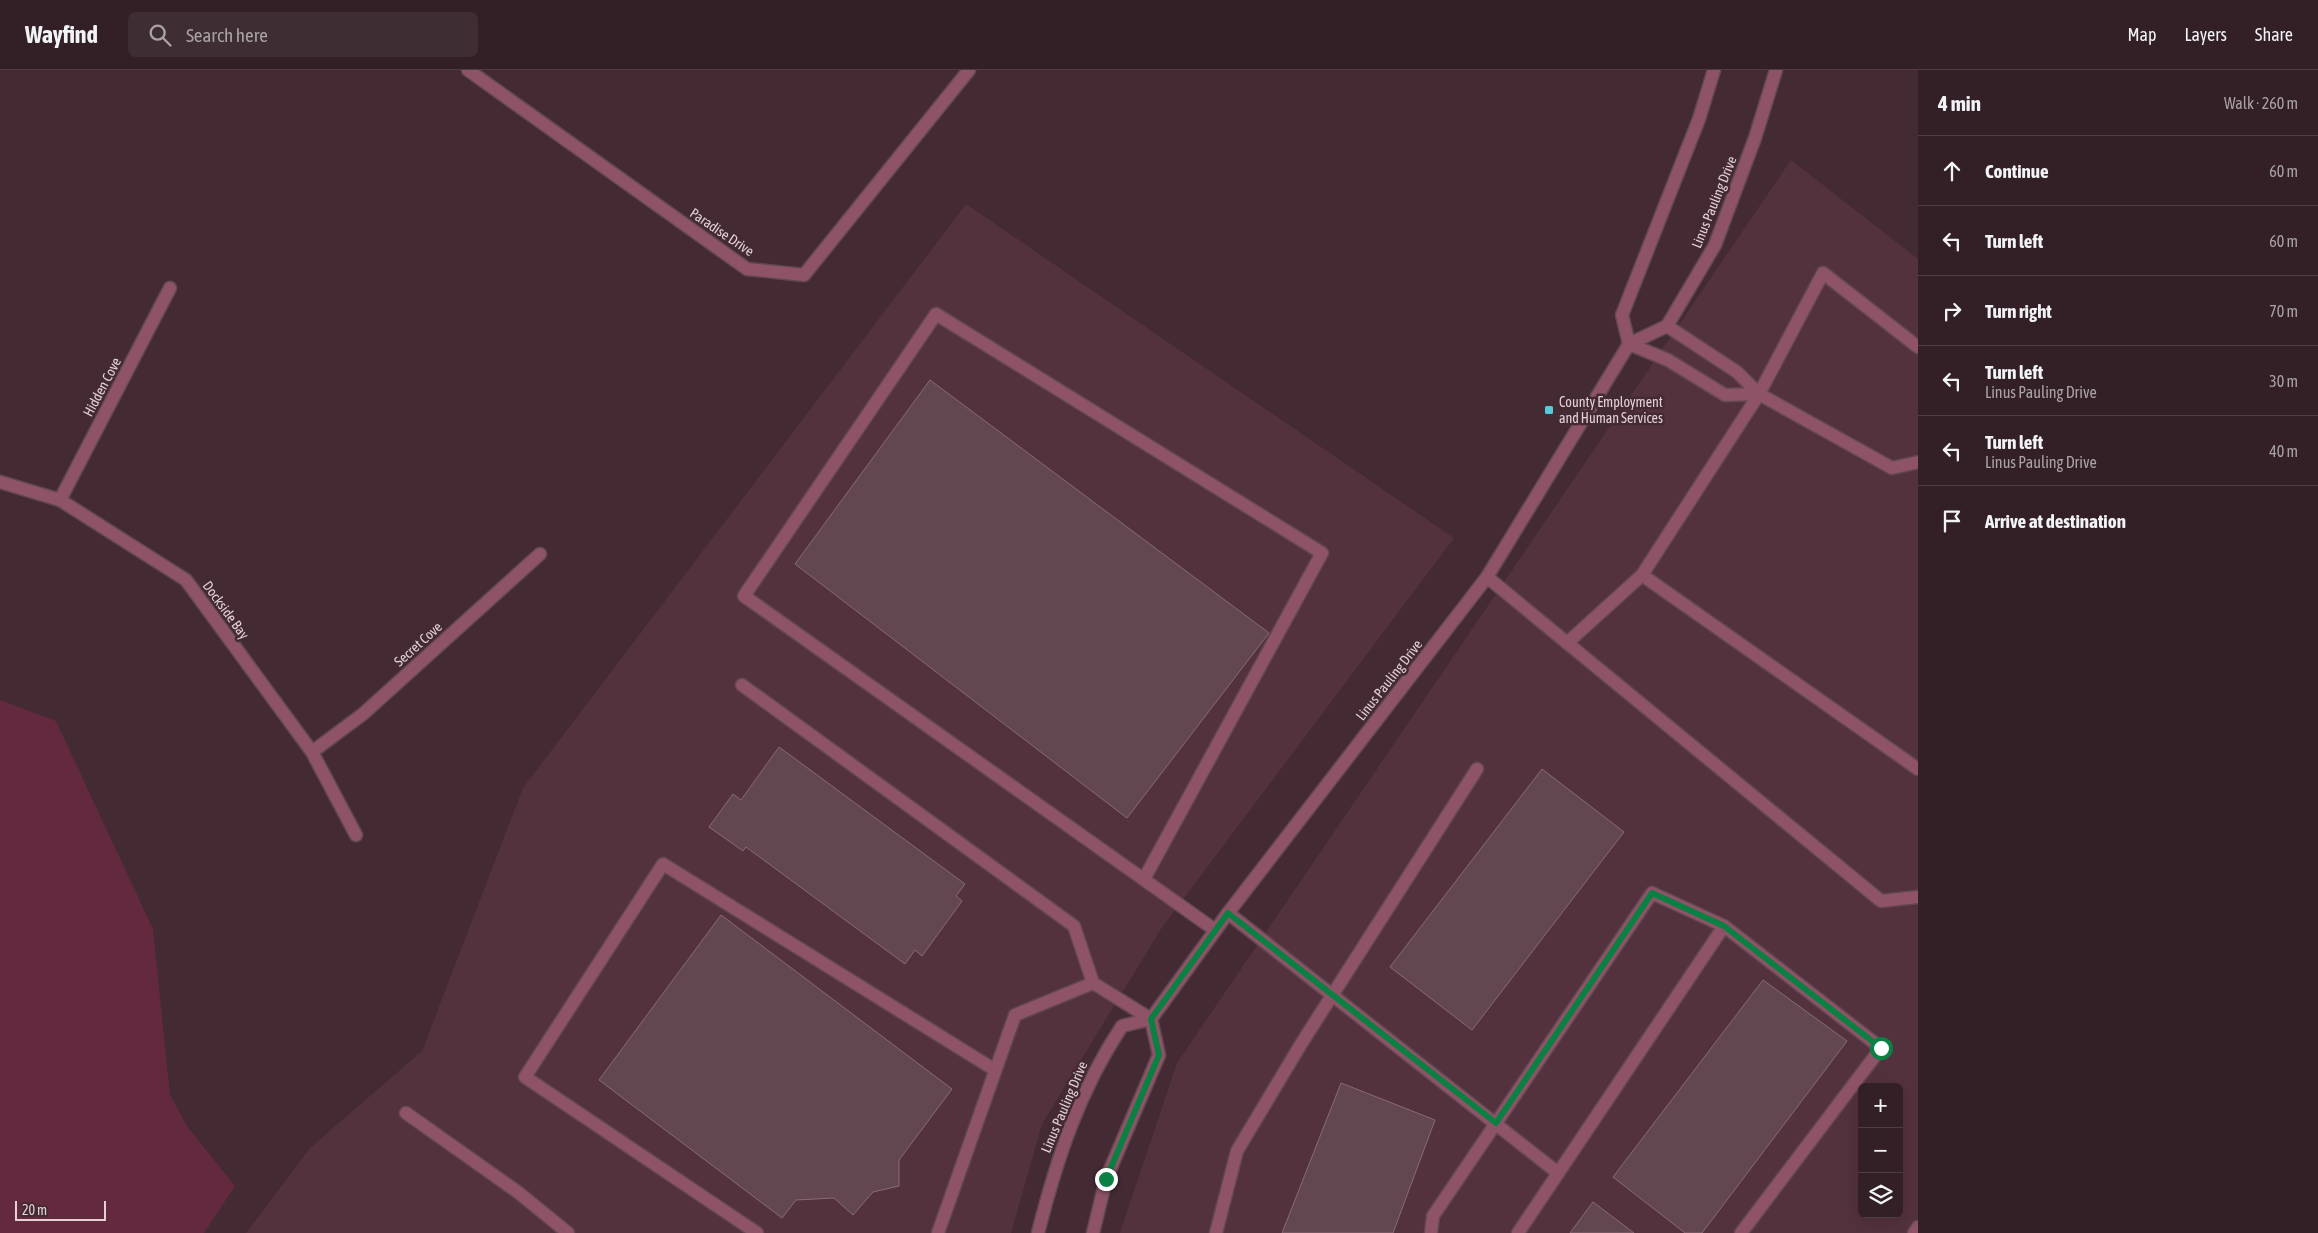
<!DOCTYPE html>
<html lang="en">
<head>
<meta charset="utf-8">
<style>
	:root { --surface:#332026; --page:#3e2d32; --text:#f1f3f6; --muted:#a9a3a7; --line:#4e3e43 }
	body { margin:0; font-family:"Asap Condensed",sans-serif; background:var(--page); color:var(--text) }
	.controls { position:absolute; right:15px; bottom:15px; display:grid; overflow:hidden; border-radius:8px; box-shadow:0 5px 20px #0002 }
	.controls button { width:45px; height:45px; display:grid; place-items:center; padding:0; border:0; border-bottom:1px solid var(--line); background:var(--surface); color:var(--text); font:25px sans-serif }
	.scale { position:absolute; left:15px; bottom:12px; width:91px; box-sizing:border-box; padding-left:5px; border:2px solid #e3d1d6; border-top:0; font-size:14px; line-height:18px; white-space:nowrap; color:#e3d1d6; -webkit-text-stroke:4px #442a33; paint-order:stroke }
	.stop { position:absolute; width:15px; height:15px; margin:-11px; border:4px solid #0b8043; border-radius:50%; background:#fff }
	.stop.end { background:#0b8043; border-color:#fff; box-shadow:0 1px 5px #0008 }
	.list { margin:0; padding:0; list-style:none }
	h2 { display:flex; justify-content:space-between; align-items:center; height:65px; margin:0; padding:0 20px; font-size:21px }
	h2 small { font-size:16px; font-weight:400; color:var(--muted) }
	.list li { display:grid; grid-template-columns:32px 1fr auto; gap:15px; align-items:center; box-sizing:border-box; height:70px; padding:0 20px; border-top:1px solid var(--line) }
	.list b { display:block; font-size:19px; white-space:nowrap }
	.list p { margin:0; font-size:16px; white-space:nowrap; color:var(--muted) }
	.list em { font-size:16px; font-style:normal; color:var(--muted) }
	.icon { flex:none; width:28px; height:28px; fill:none; stroke:currentColor; stroke-width:2; stroke-linecap:round; stroke-linejoin:round }
	.map { position:relative; flex:none; width:1918px; height:1163px; overflow:hidden }
	header { display:flex; align-items:center; gap:30px; box-sizing:border-box; height:70px; padding:0 25px; background:var(--surface); border-bottom:1px solid var(--line) }
	header strong { font-size:24px }
	nav { display:flex; gap:28px; margin-inline-start:auto; font-size:18px }
	.search { width:350px; height:45px; background:var(--page); display:flex; align-items:center; gap:12px; box-sizing:border-box; padding:0 18px; border-radius:8px; color:var(--muted); font-size:19px }
	main { display:flex }
	aside { flex:1; background:var(--surface) }
	.map>svg:first-child { display:block }
</style>
</head>
<body>
<header>
<strong>Wayfind</strong>
<div class="search"><svg class="icon" aria-label="search" viewBox="0 0 24 24"><circle cx="10" cy="10" r="6"/><path d="M15 15l6 6"/></svg>Search here</div>
<nav><a>Map</a><a>Layers</a><a>Share</a></nav>
</header>
<main>
<div class="map">
<svg width="1918" height="1163" viewBox="0 0 1918 1163">
	<rect width="100%" height="100%" fill="#442a33"/>
	<g fill="#53323d" fill-rule="evenodd">
		<path d="M1791 90 1918 189V1163H1120L1177 993ZM1862 1017H1899V1144H1862Z"/>
		<path d="M966 134 1454 468 1161 859 1042 1054 1011 1163H246L310 1078 422 981 523 718Z"/>
	</g>
	<path fill="#62293f" d="M0 630 56 651 153 859 170 1025 187 1056 235 1116 204 1163H0Z"/>
	<g fill="#634750" stroke="#896b74">
		<path d="M930 310 1269 563 1127 748 795 494Z"/>
		<path d="M779 677 965 814 956 826 962 831 922 886 915 880 905 894 746 777 743 781 709 757 733 724 741 730Z"/>
		<path d="M1542 699 1624 762 1472 960 1390 897Z"/>
		<path d="M721 845 952 1019 899 1090V1116L873 1122 853 1145 834 1128 796 1130 782 1148 599 1010Z"/>
		<path d="M1763 910 1847 971 1702 1163H1685L1613 1107Z"/>
		<path d="M1341 1013 1435 1050 1393 1163H1282Z"/>
		<path d="M1593 1132 1634 1163H1570Z"/>
	</g>
	<g fill="none" stroke-linecap="round" stroke-linejoin="round">
		<g stroke="#614850" stroke-width="15">
			<g id="minor">
				<path d="M468 0 747 199 804 205 969 0"/>
				<path d="M1667 256 1737 302 1759 324 1892 398 1918 392"/>
				<path d="M1629 274 1622 245 1699 49 1714 0"/>
				<path d="M1629 274 1668 290 1725 325 1759 324"/>
				<path d="M0 412 60 430 186 510 312 682 356 765"/>
				<path d="M60 430 170 218"/>
				<path d="M1642 505 1759 324 1823 203 1918 277"/>
				<path d="M1487 507 1881 831 1918 827"/>
				<path d="M1567 573 1642 505 1918 699"/>
				<path d="M742 615 1074 856 1093 913"/>
				<path d="M312 682 363 644 540 484"/>
				<path d="M1144 809 1322 483 936 244 744 526 1215 860"/>
				<path d="M1228 843 1558 1103"/>
				<path d="M406 1043 519 1123 568 1163"/>
				<path d="M757 1163 525 1007 663 794 995 1000"/>
				<path d="M938 1163 1015 945 1093 913 1151 949"/>
				<path d="M1038 1163C1057 1088 1079 1021 1122 956L1151 949 1228 843 1487 507 1629 274 1667 256 1715 175 1755 68 1776 0"/>
				<path d="M1093 1163 1106 1109 1159 985 1151 949"/>
				<path d="M1216 1163 1237 1081 1301 974 1477 699"/>
				<path d="M1431 1163 1433 1146 1652 823 1724 856 1881 978 1741 1163"/>
				<path d="M1518 1163 1724 856"/>
				<path d="M1914 1163 1918 1157"/>
			</g>
		</g>
		<use href="#minor" stroke="#8f5368" stroke-width="12"/>
	</g>
	<g fill="none" stroke-linecap="round" stroke-linejoin="round">
		<path stroke="#0b8043" stroke-width="6" d="M1106 1109 1159 985 1151 949 1228 843 1496 1053 1652 823 1724 856 1881 978"/>
	</g>
	<rect fill="#53cbdb" stroke="#442a33" stroke-width="2" x="1544" y="335" width="10" height="10" rx="2.5"/>
	<g text-anchor="middle" stroke-width="5" stroke-linejoin="round" paint-order="stroke">
		<g font-size="14" fill="#e3d1d6" stroke="#442a33">
			<text transform="translate(1714 132) rotate(-68)" y="5">Linus Pauling Drive</text>
			<text transform="translate(722 162) rotate(34)" y="5">Paradise Drive</text>
			<text transform="translate(102 317) rotate(-62)" y="5">Hidden Cove</text>
			<text transform="translate(226 540) rotate(54)" y="5">Dockside Bay</text>
			<text transform="translate(418 574) rotate(-42)" y="5">Secret Cove</text>
			<text transform="translate(1389 610) rotate(-52)" y="5">Linus Pauling Drive</text>
			<text transform="translate(1064 1037) rotate(-67)" y="5">Linus Pauling Drive</text>
		</g>
		<g font-size="14" fill="#e3d1d6" stroke="#442a33" text-anchor="start">
			<text x="1559" y="337">County Employment<tspan x="1559" dy="16">and Human Services</tspan></text>
		</g>
	</g>
</svg>
<div class="controls">
<button>+</button>
<button>−</button>
<button><svg class="icon" aria-label="layers" viewBox="0 0 24 24"><path d="M12 4l9 5-9 5-9-5zM3 14l9 5 9-5"/></svg></button>
</div>
<div class="scale">20 m</div>
<div class="stop" style="left:1881px;top:978px"></div>
<div class="stop end" style="left:1106px;top:1109px"></div>
</div>
<aside>
<h2>4 min<small>Walk · 260 m</small></h2>
<ul class="list">
<li><svg class="icon" aria-label="ahead" viewBox="0 0 24 24"><path d="M12 20V5M6 11l6-6 6 6"/></svg><div><b>Continue</b></div><em>60 m</em></li>
<li><svg class="icon" aria-label="left" viewBox="0 0 24 24"><path d="M17 20v-9H6M10 6l-5 5 5 5"/></svg><div><b>Turn left</b></div><em>60 m</em></li>
<li><svg class="icon" aria-label="right" viewBox="0 0 24 24"><path d="M7 20v-9h11M14 6l5 5-5 5"/></svg><div><b>Turn right</b></div><em>70 m</em></li>
<li><svg class="icon" aria-label="left" viewBox="0 0 24 24"><path d="M17 20v-9H6M10 6l-5 5 5 5"/></svg><div><b>Turn left</b><p>Linus Pauling Drive</p></div><em>30 m</em></li>
<li><svg class="icon" aria-label="left" viewBox="0 0 24 24"><path d="M17 20v-9H6M10 6l-5 5 5 5"/></svg><div><b>Turn left</b><p>Linus Pauling Drive</p></div><em>40 m</em></li>
<li><svg class="icon" aria-label="arrive" viewBox="0 0 24 24"><path d="M6 21V4h12l-3 4 3 4H6"/></svg><div><b>Arrive at destination</b></div></li>
</ul>
</aside>
</main>
</body>
</html>
